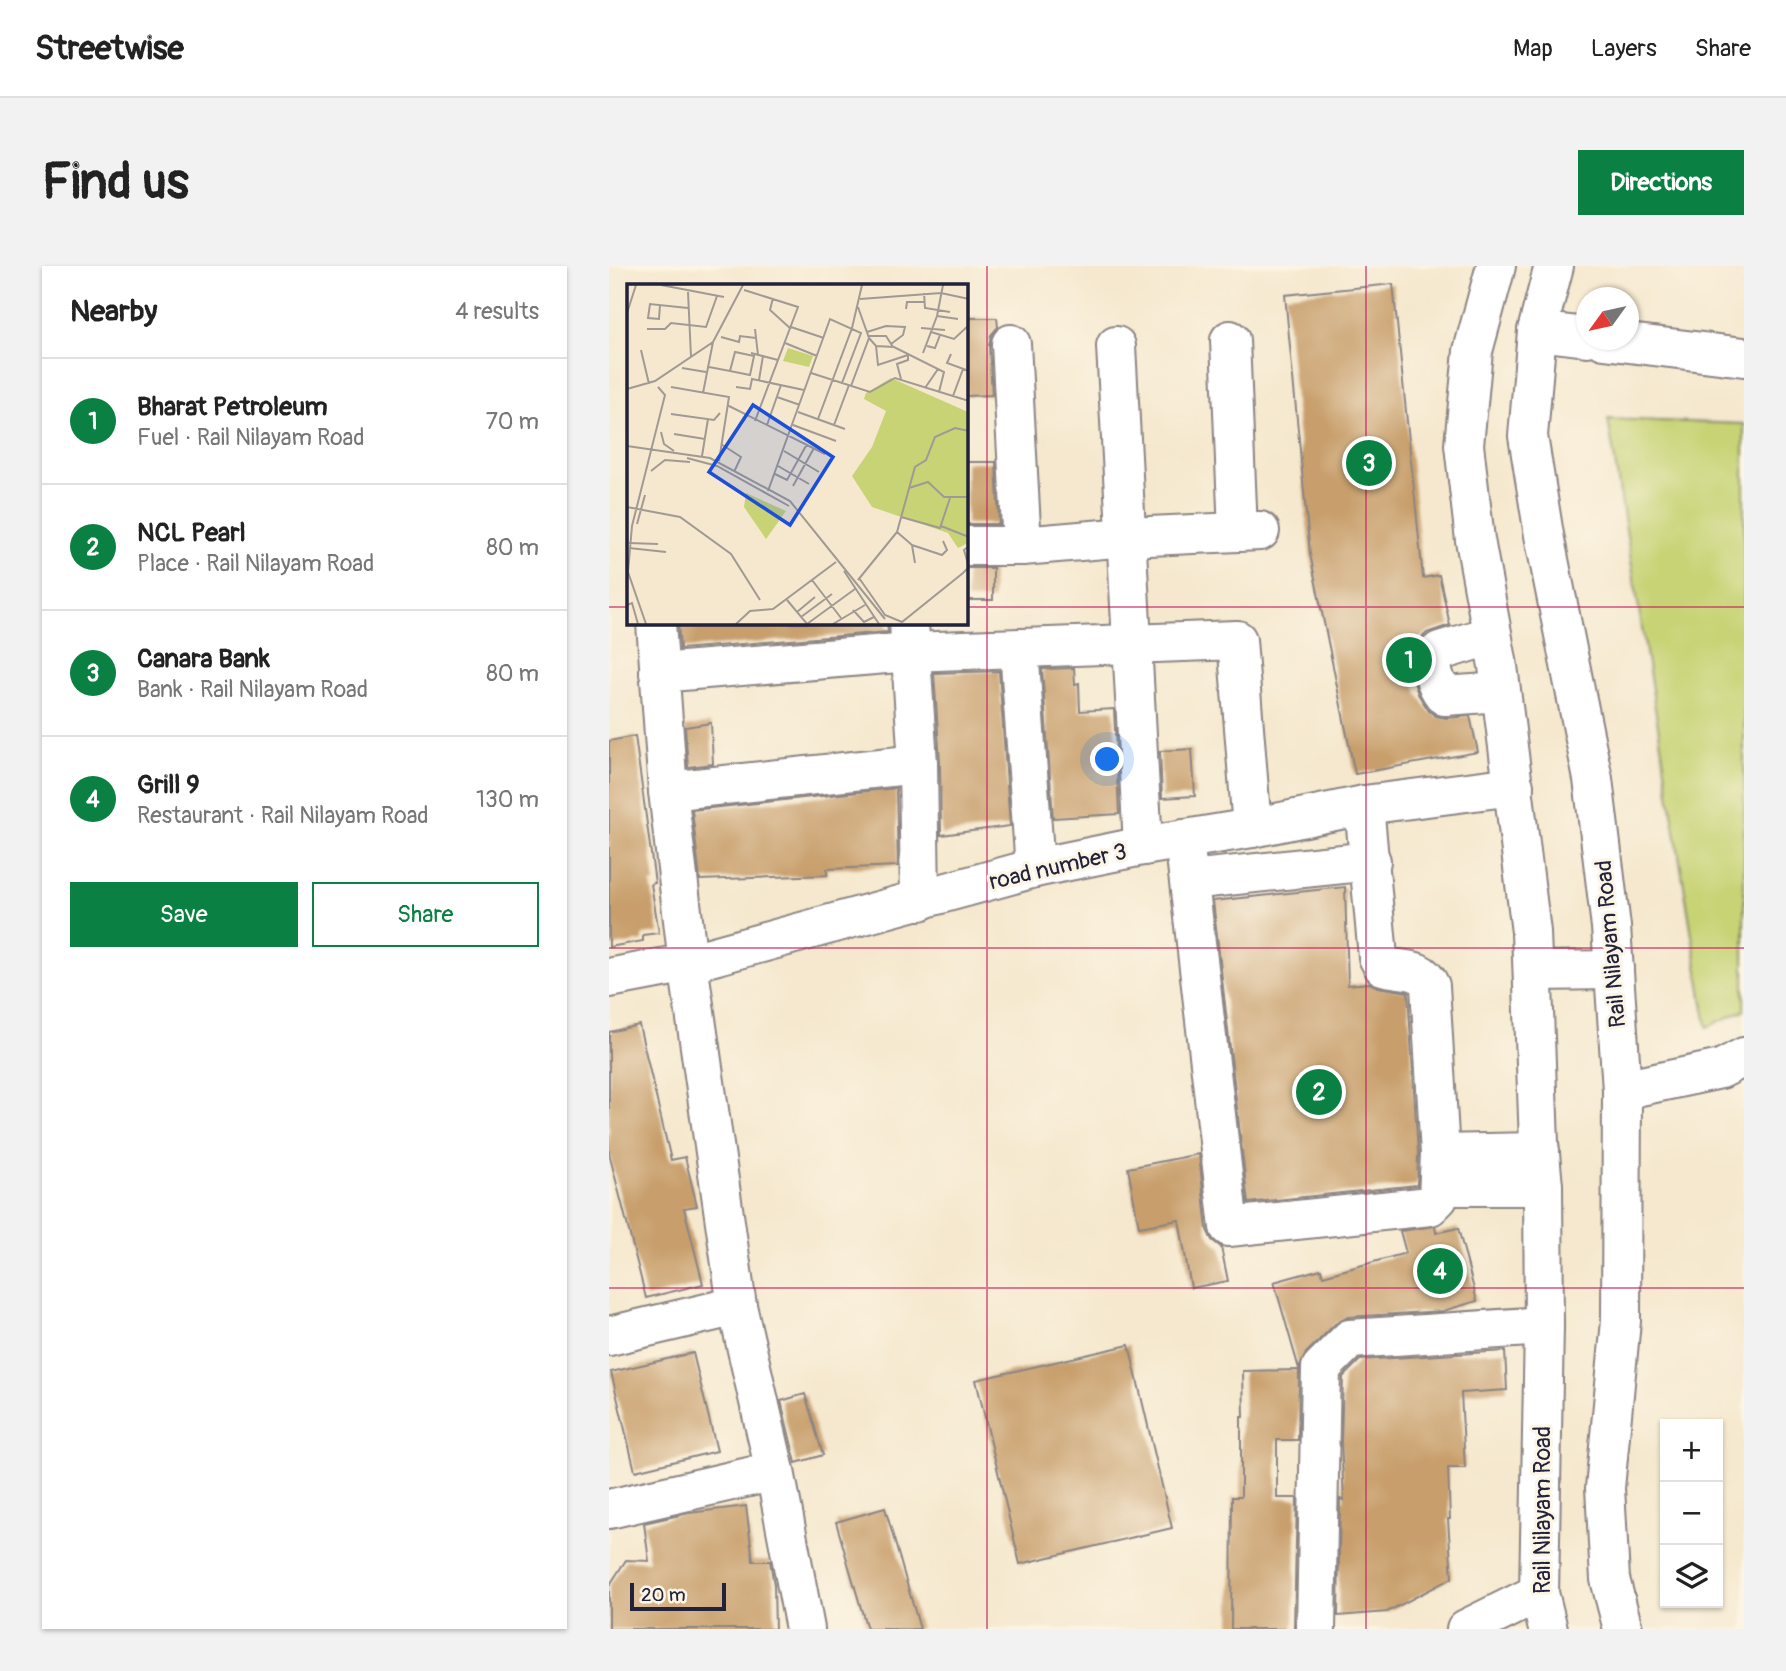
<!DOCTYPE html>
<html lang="en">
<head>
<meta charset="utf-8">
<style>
	:root { --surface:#fff; --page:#f2f2f2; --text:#222; --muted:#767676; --line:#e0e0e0; --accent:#0b8043 }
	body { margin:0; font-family:Pangolin,sans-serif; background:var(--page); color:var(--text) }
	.controls { position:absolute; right:21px; bottom:21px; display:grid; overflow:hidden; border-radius:0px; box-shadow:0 2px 5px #0004 }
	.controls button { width:63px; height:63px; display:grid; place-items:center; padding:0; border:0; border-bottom:2px solid var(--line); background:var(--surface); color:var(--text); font:35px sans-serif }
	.compass { position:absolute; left:967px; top:21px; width:63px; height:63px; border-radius:50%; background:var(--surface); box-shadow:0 2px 5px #0004; rotate:237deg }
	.scale { position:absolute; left:21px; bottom:18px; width:96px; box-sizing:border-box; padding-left:7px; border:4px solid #22223b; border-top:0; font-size:19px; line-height:24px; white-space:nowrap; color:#22223b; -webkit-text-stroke:5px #fcf5e5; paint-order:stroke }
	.you { position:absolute; left:499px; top:494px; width:24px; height:24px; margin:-18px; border:5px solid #fff; border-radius:50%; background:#1a73e8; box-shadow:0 0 0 10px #1a73e833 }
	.badge { display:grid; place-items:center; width:46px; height:46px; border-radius:50%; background:var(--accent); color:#fff; font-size:23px; font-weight:700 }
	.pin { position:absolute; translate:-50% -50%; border:4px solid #fff; box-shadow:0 2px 7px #0006 }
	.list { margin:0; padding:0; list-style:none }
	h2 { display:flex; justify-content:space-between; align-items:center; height:91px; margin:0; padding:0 28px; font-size:30px }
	h2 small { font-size:23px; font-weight:400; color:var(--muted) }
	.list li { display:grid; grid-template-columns:46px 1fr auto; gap:21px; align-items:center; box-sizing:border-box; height:126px; padding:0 28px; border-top:2px solid var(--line) }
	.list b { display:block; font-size:26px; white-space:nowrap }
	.list p { margin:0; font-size:23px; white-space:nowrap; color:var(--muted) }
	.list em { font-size:23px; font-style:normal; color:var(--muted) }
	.actions { display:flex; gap:14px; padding:21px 28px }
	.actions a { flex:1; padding:16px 0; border:2px solid var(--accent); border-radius:0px; text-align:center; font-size:24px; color:var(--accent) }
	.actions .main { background:var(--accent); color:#fff }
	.icon { flex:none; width:38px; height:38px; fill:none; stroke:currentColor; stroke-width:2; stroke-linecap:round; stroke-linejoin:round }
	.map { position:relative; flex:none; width:1135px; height:1363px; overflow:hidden; border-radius:0px }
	header { display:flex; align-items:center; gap:42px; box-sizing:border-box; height:98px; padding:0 35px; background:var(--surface); border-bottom:2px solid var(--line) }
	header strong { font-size:33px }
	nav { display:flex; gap:38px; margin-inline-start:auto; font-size:24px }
	.intro { display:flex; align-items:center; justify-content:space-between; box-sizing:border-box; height:168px; padding:0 42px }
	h1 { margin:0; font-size:49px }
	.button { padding:18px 32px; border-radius:0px; background:var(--accent); color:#fff; font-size:24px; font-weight:700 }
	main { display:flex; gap:42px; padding:0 42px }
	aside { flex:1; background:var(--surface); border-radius:0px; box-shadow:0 2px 5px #0004 }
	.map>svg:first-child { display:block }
</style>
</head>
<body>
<header>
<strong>Streetwise</strong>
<nav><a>Map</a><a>Layers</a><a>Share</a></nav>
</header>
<div class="intro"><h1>Find us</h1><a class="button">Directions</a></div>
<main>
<aside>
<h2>Nearby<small>4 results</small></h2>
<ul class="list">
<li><span class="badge">1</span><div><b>Bharat Petroleum</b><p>Fuel · Rail Nilayam Road</p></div><em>70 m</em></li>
<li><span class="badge">2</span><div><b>NCL Pearl</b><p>Place · Rail Nilayam Road</p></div><em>80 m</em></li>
<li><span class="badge">3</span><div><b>Canara Bank</b><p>Bank · Rail Nilayam Road</p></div><em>80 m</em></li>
<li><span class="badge">4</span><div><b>Grill 9</b><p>Restaurant · Rail Nilayam Road</p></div><em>130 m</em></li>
</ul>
<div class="actions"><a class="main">Save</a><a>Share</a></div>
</aside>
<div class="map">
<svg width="1135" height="1363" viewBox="0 0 1135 1363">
	<rect width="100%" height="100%" fill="#fcf5e5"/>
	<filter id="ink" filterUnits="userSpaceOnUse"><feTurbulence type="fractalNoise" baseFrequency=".0143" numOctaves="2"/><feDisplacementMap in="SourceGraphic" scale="14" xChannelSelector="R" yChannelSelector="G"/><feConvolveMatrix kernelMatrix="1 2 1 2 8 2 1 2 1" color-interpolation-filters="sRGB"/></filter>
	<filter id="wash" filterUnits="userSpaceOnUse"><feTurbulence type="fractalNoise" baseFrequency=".00686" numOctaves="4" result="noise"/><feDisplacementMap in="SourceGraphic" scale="28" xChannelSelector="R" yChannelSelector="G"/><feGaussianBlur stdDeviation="1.57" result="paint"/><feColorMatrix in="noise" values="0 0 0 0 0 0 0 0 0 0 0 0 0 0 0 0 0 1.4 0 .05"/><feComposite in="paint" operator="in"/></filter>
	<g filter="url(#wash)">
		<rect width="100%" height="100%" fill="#f5e8ce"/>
		<path fill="#c7d375" stroke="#747a58" stroke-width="2" d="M999 153 1135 158V744L1098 761Z"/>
		<g id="blocks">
			<g fill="#c89f6c">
				<path d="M784 18 814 312 830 309 841 359 818 367 809 375 802 389V406L809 428 820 445 827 450 837 452 861 450 869 486 746 508 701 288 676 29Z"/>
				<path d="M357 52H388L389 61 382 69 380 79 383 129 357 130Z"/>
				<path d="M357 196H387L390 258H357Z"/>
				<rect x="357" y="302" width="27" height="32"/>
				<path d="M69 357H278L279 366 71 383Z"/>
				<path d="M465 402 466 418 470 417 471 445 505 443 510 548 444 552 433 403Z"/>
				<path d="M390 405 401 560 332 569 331 497 325 407Z"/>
				<path d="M102 457 104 498 79 501 76 461Z"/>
				<path d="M26 470 46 617 42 618 50 667 34 669V675L0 681V475Z"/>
				<path d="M583 483 586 530 553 532 551 485Z"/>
				<path d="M287 522 289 600 218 603V609L91 614 83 544Z"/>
				<path d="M736 621 739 719 760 717 769 721 799 726 809 888 808 919 639 937 604 635Z"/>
				<path d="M30 759 62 894 76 891 88 940 75 942 94 1018 37 1032 0 887V766Z"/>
				<path d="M590 888 598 964 603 974 612 981 619 1015 582 1022 570 954 530 961 519 902Z"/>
				<path d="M826 960 827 967 849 962 868 1035 834 1045 739 1051 726 1058 697 1087 690 1103 665 1016 712 1003 714 1010 797 987 791 965Z"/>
				<path d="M520 1079 563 1262 411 1298 367 1114Z"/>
				<path d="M896 1085 898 1124 852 1127 856 1202H839L841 1253H839L843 1312 778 1346 729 1350 731 1233 735 1234 732 1175 734 1111 751 1094Z"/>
				<path d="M84 1087 108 1185 26 1205 2 1106Z"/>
				<path d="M690 1104 689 1174H668V1232H688L685 1363H622L623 1231H632V1151H635L634 1105Z"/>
				<path d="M196 1128 214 1189 187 1197 172 1135Z"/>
				<path d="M137 1240 144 1295H161L165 1319 166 1363H0V1320L17 1294 40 1295 35 1257 80 1247Z"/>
				<path d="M276 1242 311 1363H258L227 1256Z"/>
			</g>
		</g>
	</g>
	<g filter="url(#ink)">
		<use href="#blocks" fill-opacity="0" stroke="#8c8584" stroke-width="2"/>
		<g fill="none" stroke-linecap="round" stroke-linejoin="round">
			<g stroke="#8c8584" stroke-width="42">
				<g id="minor">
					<path d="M928 65 978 71"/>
					<path d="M621 74 629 266"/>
					<path d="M995 74 1135 91"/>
					<path d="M402 78 413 280"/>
					<path d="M507 80 534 580"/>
					<path d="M357 280H413L518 271 651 265"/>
					<path d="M47 357 59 525 79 697 128 1040 166 1205 196 1363"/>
					<path d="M300 357 309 498 311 635"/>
					<path d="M883 369 831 385C827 388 824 390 823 395 822 404 829 424 836 430L892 426"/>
					<path d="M410 383 426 602"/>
					<path d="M50 407 301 386 628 374 643 562"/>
					<path d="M59 525 309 498"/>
					<path d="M575 573 620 961 821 940 829 932 831 888 821 720C812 699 793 706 774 700L769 691 755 539"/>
					<path d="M580 614 762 595"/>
					<path d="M0 712 79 697 426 602 534 580 643 562 755 539 905 520"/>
					<path d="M1013 824 1112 803 1135 791"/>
					<path d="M831 888 931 886"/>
					<path d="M830 920H934"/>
					<path d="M0 1070 128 1040"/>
					<path d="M0 1243 166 1205"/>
					<path d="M707 1363 712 1102 741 1073 935 1060"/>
					<path d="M857 1363 930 1327"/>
				</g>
			</g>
			<g stroke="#8c8584" stroke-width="42">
				<g id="major">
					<path d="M887 0 864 85 855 179 866 274 889 400 922 666 930 877 934 920 935 1060 930 1327 939 1363"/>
					<path d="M945 0 928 65 919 170 935 269 984 513 1002 661 1013 824 1012 1055 996 1222 1001 1313 1014 1363"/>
					<path d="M924 705 1005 704"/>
				</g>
			</g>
			<use href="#minor" stroke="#fff" stroke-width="38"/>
			<use href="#major" stroke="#fff" stroke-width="38"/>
		</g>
	</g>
	<path fill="none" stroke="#c2185b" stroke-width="2" stroke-opacity="0.55" d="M378 0V1363M757 0V1363M0 341H19M357 341H1135M0 682H1135M0 1022H1135"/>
	<g text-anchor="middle" stroke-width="6" stroke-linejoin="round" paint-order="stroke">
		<g font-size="23" fill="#22223b" stroke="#fcf5e5">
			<text transform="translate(449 600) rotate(-13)" y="8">road number 3</text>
			<text transform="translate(1001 678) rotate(-95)" y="8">Rail Nilayam Road</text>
			<text transform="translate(933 1244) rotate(-90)" y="8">Rail Nilayam Road</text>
		</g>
	</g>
	<g transform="translate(18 18)">
		<rect width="341" height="341" fill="#f5e8ce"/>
		<path d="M161 64 186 72 182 83 156 77ZM264 94 341 128V259L331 264 321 249 245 223 225 192 245 163 259 127 237 115 239 109ZM119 209 159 227 139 255 117 223Z" fill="#c7d375"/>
		<path fill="none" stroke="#a19993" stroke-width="2" d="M34 1 97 13M117 6 171 23 128 137M61 8 64 73M297 9 298 24 323 28M146 14 143 26 164 45M233 15 314 9 342 15M33 21 32 35 21 34 23 20 61 24M279 25 280 18H297M0 29 9 1M310 32 331 35M164 43 197 54M294 44 318 46M20 45H38L44 39 79 43 90 12M128 45 131 71M240 48 259 42 278 43 276 51 264 60M304 48 327 55 342 41M242 52H259L266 63M94 53 112 58 113 52 129 54M242 54 249 62 267 63 317 88 312 108M158 59 190 72M249 62 251 81 281 71M300 62 308 64 313 51M14 66 22 100M124 69 151 76M296 69 310 32 316 1M324 70 320 79 342 87M82 83 103 87 123 91 127 72 108 68 103 87M55 84 79 88M184 89 243 108 268 94 342 117M274 95 270 80 281 76V71M132 96 136 72M224 102 242 54 231 23M44 103 102 113 92 177M109 103 123 105 125 95 177 106M298 104 311 85M0 105 28 97 86 58 116 1M76 109 86 58M326 112 336 85M150 113 173 121M100 121 198 170M171 128 218 145M44 130 87 136 93 129M191 135 225 44 235 1M140 141 154 101M166 141 209 157M207 141 222 101M34 148 37 160 47 167M47 150 78 155M94 160 114 173 107 188M0 162 83 174 163 217 258 335M157 167 192 188M75 172 81 135M60 174 90 182 162 222M151 182 182 200M24 187 38 176 63 178M148 190 160 196 180 160M166 202 187 164M282 204 301 198 317 213H342M141 207 203 35 234 49 215 99M0 223 53 233 104 270 133 316M274 233 313 244 323 214M10 240 18 211M314 242 342 253M270 248 285 261 288 279M2 259 31 260M285 261 315 271 320 266 316 257M2 264 39 268M217 287 252 340M232 294 258 331 275 338 336 289 342 283 337 266 342 262M185 296 214 334M231 296 270 248 288 183 299 176 308 153 328 144 342 147M160 316 180 340 228 305M0 321 5 319 11 340M226 326 237 338 247 333M170 328 188 313M174 333 205 310M19 340 1 288 5 242 38 111 31 103M109 340 123 327 146 325 209 278M206 340 238 321"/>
		<path fill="#1d4ed8" fill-opacity="0.15" stroke="#1d4ed8" stroke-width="3.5" d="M126 121 206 173 163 241 82 188Z"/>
		<rect width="341" height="341" fill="none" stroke="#22223b" stroke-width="3.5"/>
	</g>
</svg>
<div class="controls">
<button>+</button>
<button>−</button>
<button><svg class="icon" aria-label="layers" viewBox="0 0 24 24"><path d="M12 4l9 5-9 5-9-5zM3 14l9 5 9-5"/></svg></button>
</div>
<svg class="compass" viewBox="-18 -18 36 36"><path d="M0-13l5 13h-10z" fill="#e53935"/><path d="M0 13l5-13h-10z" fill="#767676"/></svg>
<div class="scale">20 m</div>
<div class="you"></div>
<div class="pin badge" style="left:800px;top:394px">1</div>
<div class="pin badge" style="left:710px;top:826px">2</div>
<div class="pin badge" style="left:760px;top:197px">3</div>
<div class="pin badge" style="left:831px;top:1005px">4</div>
</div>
</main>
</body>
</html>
